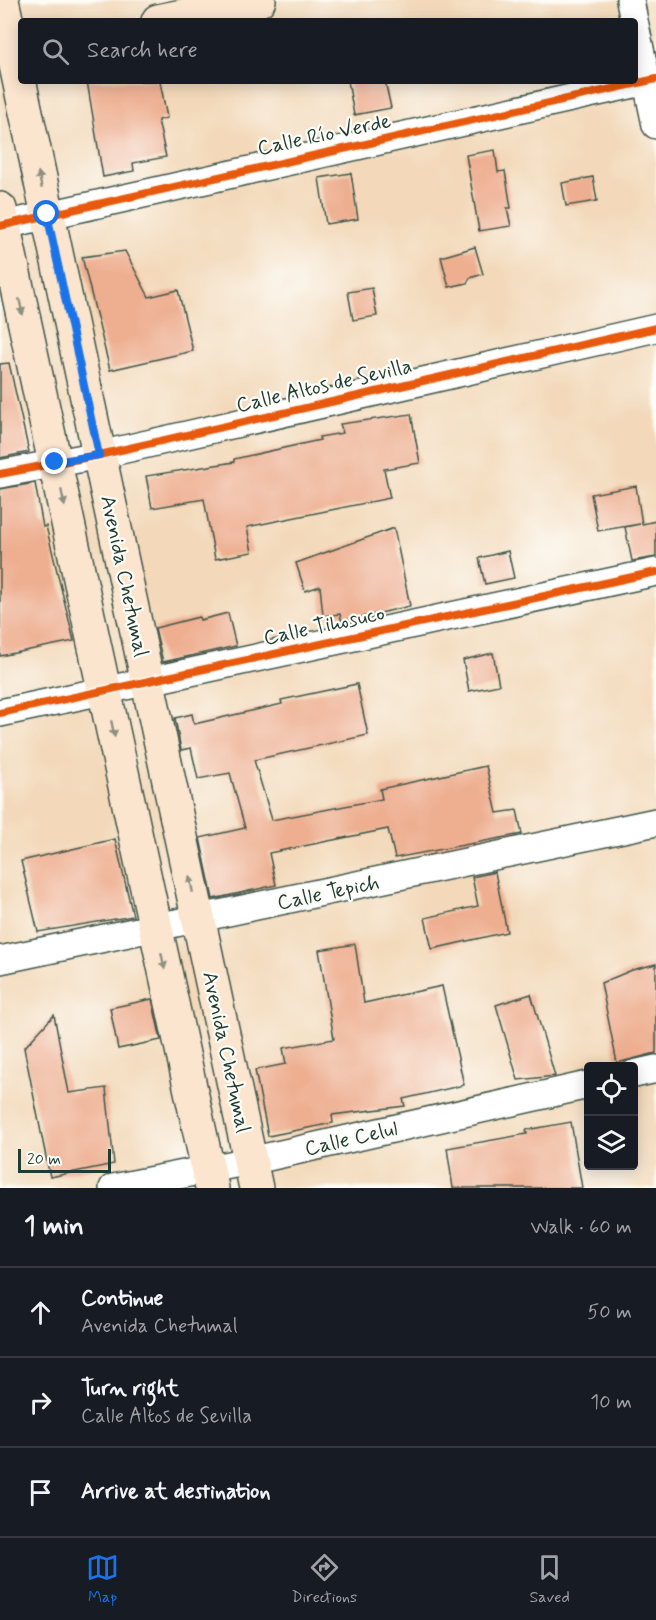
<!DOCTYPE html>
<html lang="en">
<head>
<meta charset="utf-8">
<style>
	:root { --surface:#171b24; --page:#20242c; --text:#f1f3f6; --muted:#9ea1a6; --line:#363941; --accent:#1a73e8 }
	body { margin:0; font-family:Mynerve,sans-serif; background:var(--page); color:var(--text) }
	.controls { position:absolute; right:18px; bottom:18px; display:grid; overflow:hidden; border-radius:6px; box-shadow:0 3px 15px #0003 }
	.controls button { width:54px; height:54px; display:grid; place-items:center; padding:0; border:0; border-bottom:2px solid var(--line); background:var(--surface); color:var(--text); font:30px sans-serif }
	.scale { position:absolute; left:18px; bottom:15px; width:93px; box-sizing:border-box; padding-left:6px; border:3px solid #1f3d34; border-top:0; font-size:16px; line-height:21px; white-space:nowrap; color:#1f3d34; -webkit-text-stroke:4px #fdfcf7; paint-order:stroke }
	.stop { position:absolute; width:18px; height:18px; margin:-14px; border:4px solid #1a73e8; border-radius:50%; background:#fff }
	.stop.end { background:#1a73e8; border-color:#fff; box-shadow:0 2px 6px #0008 }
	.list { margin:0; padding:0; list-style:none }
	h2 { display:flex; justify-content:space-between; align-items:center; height:78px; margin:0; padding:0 24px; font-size:26px }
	h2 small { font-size:20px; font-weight:400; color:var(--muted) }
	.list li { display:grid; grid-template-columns:39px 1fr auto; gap:18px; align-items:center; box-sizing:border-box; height:90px; padding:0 24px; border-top:2px solid var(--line) }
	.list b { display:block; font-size:22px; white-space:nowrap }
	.list p { margin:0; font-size:20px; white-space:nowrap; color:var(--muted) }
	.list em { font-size:20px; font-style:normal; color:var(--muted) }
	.icon { flex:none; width:33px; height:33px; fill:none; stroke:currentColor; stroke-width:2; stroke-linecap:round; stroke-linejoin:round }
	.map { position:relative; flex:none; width:656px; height:1188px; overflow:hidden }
	.search { position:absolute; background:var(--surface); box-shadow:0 3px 15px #0003; left:18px; right:18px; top:18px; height:66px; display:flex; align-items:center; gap:15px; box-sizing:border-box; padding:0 21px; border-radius:6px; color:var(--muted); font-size:22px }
	.sheet { height:348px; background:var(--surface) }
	nav { display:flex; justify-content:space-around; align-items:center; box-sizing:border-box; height:84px; border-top:2px solid var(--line); background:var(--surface); font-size:16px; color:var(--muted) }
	nav a { display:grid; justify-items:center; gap:3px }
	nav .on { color:var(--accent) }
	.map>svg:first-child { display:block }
</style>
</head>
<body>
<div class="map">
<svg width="656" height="1188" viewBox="0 0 656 1188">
	<rect width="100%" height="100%" fill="#fdfcf7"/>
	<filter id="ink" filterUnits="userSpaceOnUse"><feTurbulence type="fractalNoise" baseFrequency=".0167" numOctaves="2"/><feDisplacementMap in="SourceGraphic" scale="12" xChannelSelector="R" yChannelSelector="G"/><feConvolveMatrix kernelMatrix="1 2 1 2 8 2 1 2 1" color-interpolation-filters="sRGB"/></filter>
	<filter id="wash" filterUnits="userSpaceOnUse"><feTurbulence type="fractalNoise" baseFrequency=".008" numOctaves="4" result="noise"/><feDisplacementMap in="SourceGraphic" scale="24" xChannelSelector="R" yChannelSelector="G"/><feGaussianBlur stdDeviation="1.35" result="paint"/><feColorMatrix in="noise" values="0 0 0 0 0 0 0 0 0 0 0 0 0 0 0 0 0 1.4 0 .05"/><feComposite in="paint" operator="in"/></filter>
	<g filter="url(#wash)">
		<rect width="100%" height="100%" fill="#f3d9ba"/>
		<g id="blocks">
			<g fill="#eeaf91">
				<path d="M87 81H160L167 118 158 120 166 157 133 163 134 171 103 177Z"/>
				<path d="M348 81H385L391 108 354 115Z"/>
				<path d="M495 150 498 172 505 171 511 208H507L511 226 479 231 466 155Z"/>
				<path d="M351 173 358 219 326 224 319 178Z"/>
				<path d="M593 177 597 201 566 206 562 183Z"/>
				<path d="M475 247 483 274 470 278 467 283 449 287 441 257Z"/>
				<path d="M125 251 149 297 178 290 193 351 110 370 82 257Z"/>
				<path d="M372 288 377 316 353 320 348 292Z"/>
				<path d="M9 363 29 452 0 458V364Z"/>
				<path d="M411 414 420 463 384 469 390 498 247 527 252 552 215 559 204 499 152 508 146 476 234 462V459L320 440 319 437 343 433 340 424Z"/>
				<path d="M35 483 43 527 46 526 74 641 0 656V489Z"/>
				<path d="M636 486 642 524 656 521V557L632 561 625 527 640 524 598 531 591 494Z"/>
				<path d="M394 528 410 606 342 622 340 614 323 616 320 586 305 591 296 563Z"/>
				<path d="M508 551 514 578 485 584 479 558Z"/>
				<path d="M228 613 236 646 163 662 155 628 199 617 200 620Z"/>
				<path d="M493 653 499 685 469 691 463 660Z"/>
				<path d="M357 684 368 735 254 760 272 820 382 799 380 789 486 766 497 813 517 810 522 834 395 858 388 829 269 853 276 885 213 899 200 838 245 828 230 773 198 779 191 748 181 750 175 718 192 714 194 724 282 704 281 700Z"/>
				<path d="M115 839 133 916 38 932 21 861Z"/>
				<path d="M495 872 507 932 432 949 425 918 478 906 472 877Z"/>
				<path d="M355 944 364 1003 442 986 464 1085 403 1099 405 1106 332 1115 333 1123 268 1136 255 1070 286 1064 283 1048 334 1039 319 950Z"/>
				<path d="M656 964V1053L617 1063 601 983 632 970Z"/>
				<path d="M531 994 555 1076 518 1080 496 1005Z"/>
				<path d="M152 999 161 1040 118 1049 110 1008Z"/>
				<path d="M54 1015 69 1093 106 1088 114 1164 50 1177 24 1048Z"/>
				<path d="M571 1122 582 1188H453L447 1148 527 1134 526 1130Z"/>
			</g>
		</g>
	</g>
	<g filter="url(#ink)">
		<use href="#blocks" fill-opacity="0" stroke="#3f5448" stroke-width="1.5"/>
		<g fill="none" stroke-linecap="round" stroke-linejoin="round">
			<g stroke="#3f5448" stroke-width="30">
				<g id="minor">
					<path d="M630 0 634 21"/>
					<path d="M635 25 656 125"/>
					<path d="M0 226 656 79"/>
					<path d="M0 474 99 455 656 328"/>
					<path d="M0 713 656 572"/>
					<path d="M0 960 656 822"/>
					<path d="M634 1074 656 1069"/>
					<path d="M113 1188 250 1161 588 1085"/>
				</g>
			</g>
			<g stroke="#3f5448" stroke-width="36">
				<g id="secondary">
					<path d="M2 0 256 1188"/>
					<path d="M158 21 259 0"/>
					<path d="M0 209 212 1188"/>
				</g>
			</g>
			<use href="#minor" stroke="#fff" stroke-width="27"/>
			<use href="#secondary" stroke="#fbe5cf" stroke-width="33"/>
			<g stroke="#fdfcf7" stroke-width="11">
				<g id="cycleway">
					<path d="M0 226 656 79"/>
					<path d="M0 474 99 455 656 328"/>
					<path d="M0 713 656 572"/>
				</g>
			</g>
			<use href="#cycleway" stroke="#e8590c" stroke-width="8"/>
		</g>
		<defs><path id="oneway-solid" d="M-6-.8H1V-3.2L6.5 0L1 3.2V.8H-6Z" transform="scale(1.5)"/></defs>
		<g fill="#8d9182">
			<use href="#oneway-solid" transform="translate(40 180) rotate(-102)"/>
			<use href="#oneway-solid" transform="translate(21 307) rotate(78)"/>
			<use href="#oneway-solid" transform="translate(63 498) rotate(78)"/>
			<use href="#oneway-solid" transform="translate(113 729) rotate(78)"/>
			<use href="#oneway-solid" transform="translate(191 884) rotate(-102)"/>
			<use href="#oneway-solid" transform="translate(163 961) rotate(78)"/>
		</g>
	</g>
	<g fill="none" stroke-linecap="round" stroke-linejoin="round" filter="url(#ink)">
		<path stroke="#1a73e8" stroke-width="8" d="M47 214 99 455 55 462"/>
	</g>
	<g text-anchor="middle" stroke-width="4.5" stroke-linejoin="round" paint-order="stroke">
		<g font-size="21" fill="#1f3d34" stroke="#fdfcf7">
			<text transform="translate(324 134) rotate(-12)" y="7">Calle Río Verde</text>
			<text transform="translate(324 385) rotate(-13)" y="7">Calle Altos de Sevilla</text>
			<text transform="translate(125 576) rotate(78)" y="7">Avenida Chetumal</text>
			<text transform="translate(324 625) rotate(-12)" y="7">Calle Tihosuco</text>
			<text transform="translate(328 892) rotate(-12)" y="7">Calle Tepich</text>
			<text transform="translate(227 1052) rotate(78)" y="7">Avenida Chetumal</text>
			<text transform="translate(351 1138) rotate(-13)" y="7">Calle Celul</text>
		</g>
	</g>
</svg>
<div class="controls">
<button><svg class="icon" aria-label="locate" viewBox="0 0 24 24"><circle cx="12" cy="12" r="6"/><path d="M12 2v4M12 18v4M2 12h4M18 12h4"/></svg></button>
<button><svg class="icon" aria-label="layers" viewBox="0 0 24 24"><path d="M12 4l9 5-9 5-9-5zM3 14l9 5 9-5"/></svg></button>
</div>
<div class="scale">20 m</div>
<div class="stop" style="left:47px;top:214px"></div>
<div class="stop end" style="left:55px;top:462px"></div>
<div class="search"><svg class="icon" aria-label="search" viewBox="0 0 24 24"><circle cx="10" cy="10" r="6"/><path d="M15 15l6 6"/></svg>Search here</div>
</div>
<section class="sheet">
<h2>1 min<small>Walk · 60 m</small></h2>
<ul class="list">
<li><svg class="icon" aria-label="ahead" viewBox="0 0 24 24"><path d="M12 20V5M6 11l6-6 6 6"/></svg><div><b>Continue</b><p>Avenida Chetumal</p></div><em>50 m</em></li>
<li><svg class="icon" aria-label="right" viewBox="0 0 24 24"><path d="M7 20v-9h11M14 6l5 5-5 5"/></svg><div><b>Turn right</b><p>Calle Altos de Sevilla</p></div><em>10 m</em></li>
<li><svg class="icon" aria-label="arrive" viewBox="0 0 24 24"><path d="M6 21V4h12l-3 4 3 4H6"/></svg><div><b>Arrive at destination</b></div></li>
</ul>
</section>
<nav>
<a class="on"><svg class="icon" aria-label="map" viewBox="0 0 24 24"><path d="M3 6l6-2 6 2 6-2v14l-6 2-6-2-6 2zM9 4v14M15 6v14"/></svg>Map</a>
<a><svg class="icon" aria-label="directions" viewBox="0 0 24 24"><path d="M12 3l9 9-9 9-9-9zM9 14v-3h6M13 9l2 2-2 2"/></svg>Directions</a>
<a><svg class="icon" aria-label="saved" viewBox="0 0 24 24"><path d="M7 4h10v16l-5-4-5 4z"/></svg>Saved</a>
</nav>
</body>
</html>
